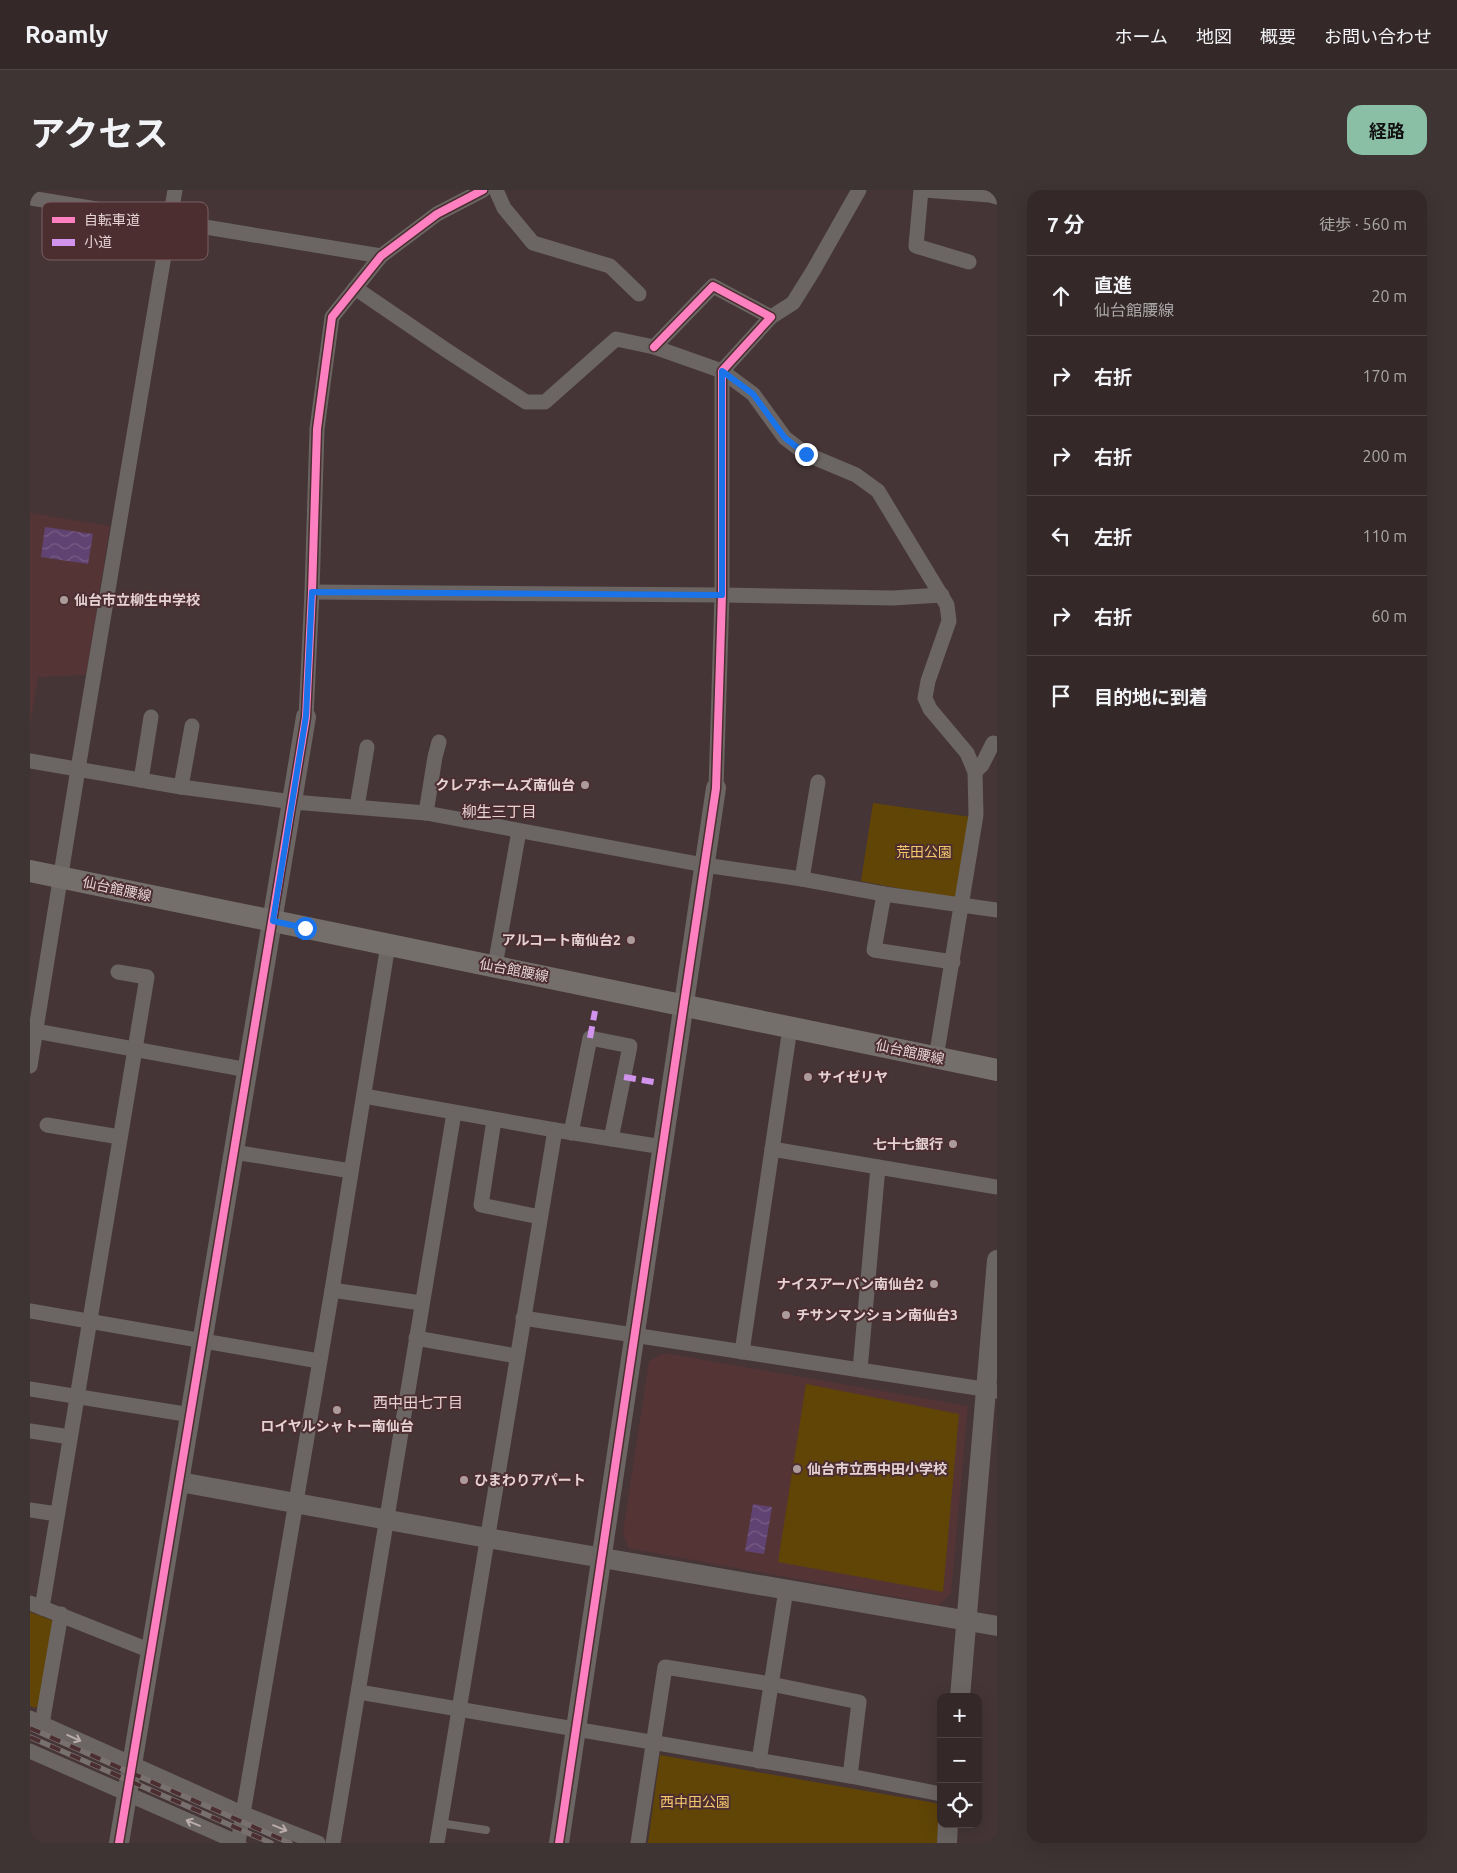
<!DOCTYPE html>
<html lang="ja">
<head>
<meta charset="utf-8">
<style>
	:root { --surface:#342828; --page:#3f3434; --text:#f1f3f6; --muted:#a9a6a8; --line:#4e4445; --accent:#8abfa5 }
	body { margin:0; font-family:Ubuntu,"Noto Sans JP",sans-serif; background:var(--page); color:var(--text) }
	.controls { position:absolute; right:15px; bottom:15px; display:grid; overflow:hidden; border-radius:10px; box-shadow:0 5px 20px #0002 }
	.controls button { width:45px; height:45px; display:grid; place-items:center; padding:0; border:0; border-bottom:1px solid var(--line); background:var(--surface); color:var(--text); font:25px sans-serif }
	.stop { position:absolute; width:15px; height:15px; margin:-11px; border:4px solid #1a73e8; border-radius:50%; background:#fff }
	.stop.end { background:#1a73e8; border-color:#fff; box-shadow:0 1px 5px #0008 }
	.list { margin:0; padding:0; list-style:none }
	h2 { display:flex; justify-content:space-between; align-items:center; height:65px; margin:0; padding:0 20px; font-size:21px }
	h2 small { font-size:16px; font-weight:400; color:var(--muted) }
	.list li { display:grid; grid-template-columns:32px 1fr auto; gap:15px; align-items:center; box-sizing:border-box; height:80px; padding:0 20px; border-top:1px solid var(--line) }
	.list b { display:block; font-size:19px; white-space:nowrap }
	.list p { margin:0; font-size:16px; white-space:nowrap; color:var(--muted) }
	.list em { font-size:16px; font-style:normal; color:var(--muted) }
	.icon { flex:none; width:28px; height:28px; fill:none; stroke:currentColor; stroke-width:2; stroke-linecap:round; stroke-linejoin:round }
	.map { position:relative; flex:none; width:967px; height:1653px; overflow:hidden; border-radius:15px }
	header { display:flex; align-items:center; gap:30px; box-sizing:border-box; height:70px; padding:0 25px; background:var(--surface); border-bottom:1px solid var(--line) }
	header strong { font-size:24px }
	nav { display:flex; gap:28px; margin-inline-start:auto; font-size:18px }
	.intro { display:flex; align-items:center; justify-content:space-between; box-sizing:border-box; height:120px; padding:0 30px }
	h1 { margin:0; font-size:35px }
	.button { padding:12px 22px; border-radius:15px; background:var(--accent); color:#111; font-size:18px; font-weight:700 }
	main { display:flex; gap:30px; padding:0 30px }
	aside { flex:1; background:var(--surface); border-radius:15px; box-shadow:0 5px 20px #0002 }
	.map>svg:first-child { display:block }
</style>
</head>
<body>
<header>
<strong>Roamly</strong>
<nav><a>ホーム</a><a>地図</a><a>概要</a><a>お問い合わせ</a></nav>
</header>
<div class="intro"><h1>アクセス</h1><a class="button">経路</a></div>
<main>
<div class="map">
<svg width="967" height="1653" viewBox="0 0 967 1653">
	<defs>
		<pattern id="water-waves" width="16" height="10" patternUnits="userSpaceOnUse" patternTransform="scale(1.25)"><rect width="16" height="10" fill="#604372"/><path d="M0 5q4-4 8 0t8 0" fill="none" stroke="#775d85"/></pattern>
	</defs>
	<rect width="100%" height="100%" fill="#453536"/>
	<g fill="#553436">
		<path d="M0 323 80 336 56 485 8 487 0 535Z"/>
		<path d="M634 1163 938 1216 921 1403 909 1415 598 1358 593 1342 619 1171Z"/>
	</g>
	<g fill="#604507">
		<path d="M843 613 941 627 930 706 923 709 831 691Z"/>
		<path d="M776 1194 929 1224 913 1402 748 1372Z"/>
		<path d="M0 1422 21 1430 24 1433 8 1516 5 1518 0 1516Z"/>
		<path d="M630 1565 911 1614 907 1653H618Z"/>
	</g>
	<g fill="url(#water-waves)">
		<path d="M15 337 63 344 58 374 11 367Z"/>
		<path d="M723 1314 742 1317 734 1364 715 1361Z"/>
	</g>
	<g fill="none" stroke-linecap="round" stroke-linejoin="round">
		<path stroke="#6b6563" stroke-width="8" d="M410 1633 456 1640"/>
		<g stroke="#6b6563" stroke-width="15">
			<path d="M466 0 474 18 503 53 580 76 609 104"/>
			<path d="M891 0 886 56 939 72"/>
			<path d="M894 0 960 5 967 7"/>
			<path d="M0 8 351 66"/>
			<path d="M325 98 416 160 496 212H515L586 149 624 157 692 181 723 204 755 248 776 264 826 285 848 301 917 415 919 431 898 491 895 508 900 519 937 563 945 582 946 625 906 868"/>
			<path d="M741 127 763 113 783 81 829 0"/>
			<path d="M624 157 683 96 741 127 692 181V405L686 598"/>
			<path d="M282 402 692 405 863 408 912 405"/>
			<path d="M276 527 282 402 287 239 302 127 351 66 407 24 453 0"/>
			<path d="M0 571 151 597 263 612 396 623 674 675 772 689 854 704 967 720"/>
			<path d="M945 582 952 575 963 553 967 555"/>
			<path d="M111 590 121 527"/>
			<path d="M151 597 162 536"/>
			<path d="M327 617 337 557"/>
			<path d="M396 623 405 567 409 552"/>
			<path d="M772 689 788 592"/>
			<path d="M854 704 844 760 923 772"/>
			<path d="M465 776 489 641"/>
			<path d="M0 840 218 880"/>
			<path d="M0 876 48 579 145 0"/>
			<path d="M334 906 525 940 633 957"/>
			<path d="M464 930 451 1015 510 1027"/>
			<path d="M17 935 90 947"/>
			<path d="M541 943 560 848 600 856 581 949"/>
			<path d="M742 959 967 997"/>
			<path d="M204 962 321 981"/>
			<path d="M302 1100 391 1113"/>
			<path d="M0 1121 289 1171"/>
			<path d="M493 1128 967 1201"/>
			<path d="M386 1148 486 1166"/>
			<path d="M712 1162 760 838"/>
			<path d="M830 1180 848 977"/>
			<path d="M0 1199 161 1225"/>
			<path d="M0 1241 40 1247"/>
			<path d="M0 1320 27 1324"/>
			<path d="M0 1413 121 1461"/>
			<path d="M12 1418 117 787 88 782"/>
			<path d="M329 1502 820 1586 911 1604"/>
			<path d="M0 1528 212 1623 288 1653"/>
			<path d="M12 1534 31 1424"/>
			<path d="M0 1561 209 1653"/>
			<path d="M729 1571 756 1400"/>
			<path d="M208 1653 302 1100 358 755"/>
			<path d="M303 1653 424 923"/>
			<path d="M407 1653 525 940"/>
			<path d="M608 1653 635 1477 741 1494 829 1512 820 1586"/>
		</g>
		<g stroke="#6b6563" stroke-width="20">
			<path d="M150 1292 457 1348 967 1436"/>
			<path d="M930 1507 967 1070"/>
			<path d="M89 1653 276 527"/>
			<path d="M529 1653 686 598"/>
			<path d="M917 1653 918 1634"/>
		</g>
		<path stroke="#756f6c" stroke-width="22" d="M0 681 967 880"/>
		<g stroke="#77706f" stroke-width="5.5">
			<g id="rail">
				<path d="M0 1538 260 1653"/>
				<path d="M0 1547 241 1653"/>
			</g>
		</g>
		<use href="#rail" stroke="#4c2e30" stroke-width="4" stroke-dasharray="11" stroke-linecap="butt"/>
		<g stroke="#d193ec" stroke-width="6" stroke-dasharray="12 6" stroke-linecap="butt">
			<path d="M560 848 565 821"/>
			<path d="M594 887 629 893"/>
		</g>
		<g stroke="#4c2e30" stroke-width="11">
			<g id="cycleway">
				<path d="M89 1653 276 527 282 402 287 239 302 127 351 66 407 24 453 0"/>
				<path d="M529 1653 686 598 692 405V181L741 127 683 96 624 157"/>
			</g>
		</g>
		<use href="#cycleway" stroke="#ff80c0" stroke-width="8"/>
	</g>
	<defs><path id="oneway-shaft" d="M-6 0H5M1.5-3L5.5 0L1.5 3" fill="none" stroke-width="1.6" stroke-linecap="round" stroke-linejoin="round" transform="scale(1.25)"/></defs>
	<g stroke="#baacab">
		<use href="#oneway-shaft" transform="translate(44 1548) rotate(24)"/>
		<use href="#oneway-shaft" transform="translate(163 1633) rotate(-157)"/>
		<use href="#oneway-shaft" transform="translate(250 1638) rotate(22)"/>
	</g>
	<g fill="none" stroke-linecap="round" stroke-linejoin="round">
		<path stroke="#1a73e8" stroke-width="6" d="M275 738 243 731 276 526 282 402 692 405V181L723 204 755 248 776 264"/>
	</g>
	<g fill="#ad9b9b" stroke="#4c2e30" stroke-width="2">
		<circle cx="34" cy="410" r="5"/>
		<circle cx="555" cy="595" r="5"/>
		<circle cx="601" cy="750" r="5"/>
		<circle cx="778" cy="887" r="5"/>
		<circle cx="923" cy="954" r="5"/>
		<circle cx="904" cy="1094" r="5"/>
		<circle cx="756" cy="1125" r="5"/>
		<circle cx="307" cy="1220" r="5"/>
		<circle cx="767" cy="1279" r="5"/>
		<circle cx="434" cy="1290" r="5"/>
	</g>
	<g text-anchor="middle" stroke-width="4" stroke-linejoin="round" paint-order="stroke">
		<g font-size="14" font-weight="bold" fill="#e5d2d2" stroke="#4c2e30" text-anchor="start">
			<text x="44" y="415">仙台市立柳生中学校</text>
			<text x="545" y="600" text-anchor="end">クレアホームズ南仙台</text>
			<text x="591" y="755" text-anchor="end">アルコート南仙台2</text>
			<text x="788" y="892">サイゼリヤ</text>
			<text x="913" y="959" text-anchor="end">七十七銀行</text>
			<text x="894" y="1099" text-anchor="end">ナイスアーバン南仙台2</text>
			<text x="766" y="1130">チサンマンション南仙台3</text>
			<text x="307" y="1241" text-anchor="middle">ロイヤルシャトー南仙台</text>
			<text x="777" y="1284">仙台市立西中田小学校</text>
			<text x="444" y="1295">ひまわりアパート</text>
		</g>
		<g font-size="14" fill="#f5c76d" stroke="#4c2e30">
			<text x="894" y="667">荒田公園</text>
			<text x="665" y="1617">西中田公園</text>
		</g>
		<g font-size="14" fill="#e5d2d2" stroke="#4c2e30">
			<text transform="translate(87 699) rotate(12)" y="5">仙台館腰線</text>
			<text transform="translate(484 780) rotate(11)" y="5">仙台館腰線</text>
			<text transform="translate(880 862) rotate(12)" y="5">仙台館腰線</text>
		</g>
		<g font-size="15" fill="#e5d2d2" stroke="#4c2e30">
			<text x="469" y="627">柳生三丁目</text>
			<text x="388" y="1218">西中田七丁目</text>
		</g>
	</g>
	<rect x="12" y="12" width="166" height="58" rx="8" fill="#4c2e30" stroke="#7a5f61" stroke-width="1"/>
	<rect x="22" y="27" width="23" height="6" fill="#ff80c0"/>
	<rect x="22" y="49" width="23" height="7" fill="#d193ec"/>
	<g font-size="14" fill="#e5d2d2">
		<text x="54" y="35">自転車道</text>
		<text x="54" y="57">小道</text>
	</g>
</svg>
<div class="controls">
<button>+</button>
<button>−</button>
<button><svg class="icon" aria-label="locate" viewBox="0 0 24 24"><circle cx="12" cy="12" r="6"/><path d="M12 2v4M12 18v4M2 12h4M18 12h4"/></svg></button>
</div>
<div class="stop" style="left:275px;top:738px"></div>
<div class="stop end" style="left:776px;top:264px"></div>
</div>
<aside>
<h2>7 分<small>徒歩 · 560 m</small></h2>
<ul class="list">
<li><svg class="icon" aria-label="ahead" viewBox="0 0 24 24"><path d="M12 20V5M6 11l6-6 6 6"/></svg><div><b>直進</b><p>仙台館腰線</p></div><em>20 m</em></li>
<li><svg class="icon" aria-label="right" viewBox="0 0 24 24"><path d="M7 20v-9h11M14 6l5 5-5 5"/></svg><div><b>右折</b></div><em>170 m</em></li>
<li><svg class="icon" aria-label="right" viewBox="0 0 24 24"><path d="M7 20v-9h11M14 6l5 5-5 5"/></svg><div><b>右折</b></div><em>200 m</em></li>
<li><svg class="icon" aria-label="left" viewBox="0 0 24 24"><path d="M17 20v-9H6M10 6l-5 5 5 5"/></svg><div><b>左折</b></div><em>110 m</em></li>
<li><svg class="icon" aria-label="right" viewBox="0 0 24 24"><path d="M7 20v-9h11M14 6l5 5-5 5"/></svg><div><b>右折</b></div><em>60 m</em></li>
<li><svg class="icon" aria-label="arrive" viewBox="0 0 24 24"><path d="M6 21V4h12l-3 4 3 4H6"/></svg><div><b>目的地に到着</b></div></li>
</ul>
</aside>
</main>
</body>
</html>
